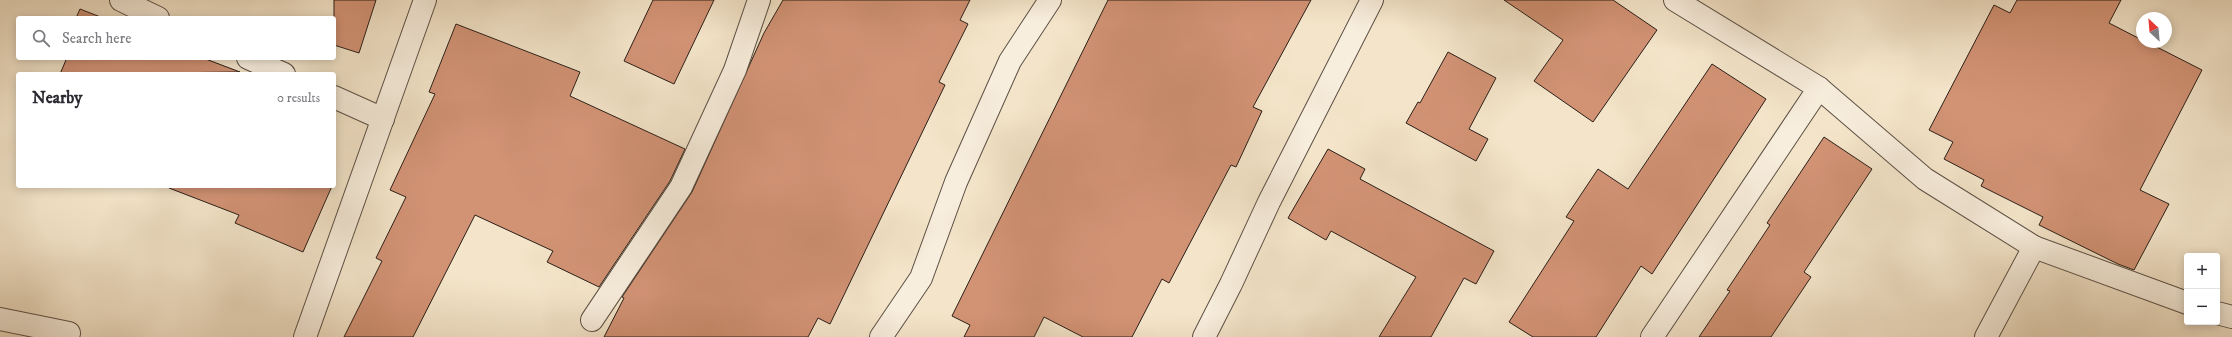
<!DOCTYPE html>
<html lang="en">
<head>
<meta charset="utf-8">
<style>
	:root { --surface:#fff; --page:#f7f7f7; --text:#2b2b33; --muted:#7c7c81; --line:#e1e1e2 }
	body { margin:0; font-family:"IM FELL DW Pica",serif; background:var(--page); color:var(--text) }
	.controls { position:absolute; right:12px; bottom:12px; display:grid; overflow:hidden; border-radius:4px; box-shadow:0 2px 10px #0003 }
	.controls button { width:36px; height:36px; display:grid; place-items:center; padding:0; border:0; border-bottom:1px solid var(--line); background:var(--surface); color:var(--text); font:20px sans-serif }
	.compass { position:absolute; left:2136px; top:12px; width:36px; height:36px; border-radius:50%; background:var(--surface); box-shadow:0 2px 10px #0003; rotate:334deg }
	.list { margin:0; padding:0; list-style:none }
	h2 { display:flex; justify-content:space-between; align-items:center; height:52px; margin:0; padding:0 16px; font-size:17px }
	h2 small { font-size:13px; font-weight:400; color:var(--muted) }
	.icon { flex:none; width:22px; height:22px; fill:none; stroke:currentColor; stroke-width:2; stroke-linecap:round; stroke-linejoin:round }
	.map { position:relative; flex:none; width:2232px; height:337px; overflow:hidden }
	.search { position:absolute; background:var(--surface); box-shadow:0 2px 10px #0003; left:16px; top:16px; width:320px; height:44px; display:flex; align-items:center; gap:10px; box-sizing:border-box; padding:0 14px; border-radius:4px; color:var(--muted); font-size:15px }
	.panel { position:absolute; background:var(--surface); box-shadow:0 2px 10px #0003; left:16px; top:72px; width:320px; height:116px; border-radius:4px }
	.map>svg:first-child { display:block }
</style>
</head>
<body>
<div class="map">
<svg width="2232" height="337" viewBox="0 0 2232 337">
	<rect width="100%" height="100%" fill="#f4e5ca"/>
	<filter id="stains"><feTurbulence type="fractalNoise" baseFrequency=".005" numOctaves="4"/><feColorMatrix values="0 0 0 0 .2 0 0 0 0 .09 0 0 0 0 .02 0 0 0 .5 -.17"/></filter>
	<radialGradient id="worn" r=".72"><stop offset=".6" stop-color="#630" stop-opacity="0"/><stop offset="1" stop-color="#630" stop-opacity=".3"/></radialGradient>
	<g fill="#d29375" stroke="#2a1e19">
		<path d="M334 0H376L359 53 334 45Z"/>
		<path d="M653 0H714L674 84 624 61Z"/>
		<path d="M783 0H970L960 20 968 24 939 82 945 85 830 324 818 318 808 337H604L624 298 622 297 692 192 764 33Z"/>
		<path d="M1108 0H1311L1253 107 1262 111 1236 167 1231 165 1169 283 1162 279 1132 337H1083L1044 317 1034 337H964L970 325 952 316Z"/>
		<path d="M1504 0H1613L1657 30 1593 122 1534 81 1563 40Z"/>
		<path d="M2017 0H2121L2109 23 2142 40V42H2147L2202 70 2140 190 2169 204 2134 270 2118 264 2039 225 2043 217 1981 186 1984 180 1944 159 1953 142 1929 130 1994 5 2010 13Z"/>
		<path d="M80 9 103 18H76Z"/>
		<path d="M456 24 580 72 570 96 685 149 670 181 599 287 547 262 553 251 475 215 413 337H344L382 261 376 258 406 197 390 190 435 94 429 92Z"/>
		<path d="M1448 52 1496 78 1469 129 1488 139 1476 161 1406 123 1418 102 1420 103Z"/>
		<path d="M60 58H203L240 72 60 74 66 60Z"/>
		<path d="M1712 64 1766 99 1652 274 1641 266 1596 337H1533L1509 322 1574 221 1566 217 1598 169 1628 189Z"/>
		<path d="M1824 137 1872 169 1804 272 1811 277 1771 337H1699L1730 291 1727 290 1770 225 1767 223Z"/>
		<path d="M1328 149 1365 169 1360 179 1494 251 1476 284 1464 278 1431 337H1379L1416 277 1331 231 1326 240 1288 218Z"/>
		<path d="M170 186H332L303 252 235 223 239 215 169 188Z"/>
	</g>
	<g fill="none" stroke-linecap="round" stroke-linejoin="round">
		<g stroke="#5c5045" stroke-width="24">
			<g id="street">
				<path d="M121 0 158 18"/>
				<path d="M1675 0 1819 88 1925 179 2034 247 2187 303"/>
				<path d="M248 58 284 74"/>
				<path d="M334 97 383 119"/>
				<path d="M2217 313 2232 317"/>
				<path d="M0 319 69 333"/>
				<path d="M592 320 681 187 735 70 759 0"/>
				<path d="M305 337 425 0"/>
				<path d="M881 337 921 278 956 182 1010 61 1050 0"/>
				<path d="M1204 337 1231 284 1269 202 1372 0"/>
				<path d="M1652 337 1819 88"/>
				<path d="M1986 337 2034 247"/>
			</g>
		</g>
		<use href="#street" stroke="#f8eedd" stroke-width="22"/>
	</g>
	<rect width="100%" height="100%" filter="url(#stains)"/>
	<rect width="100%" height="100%" fill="url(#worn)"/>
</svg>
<div class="controls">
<button>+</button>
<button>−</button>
</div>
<svg class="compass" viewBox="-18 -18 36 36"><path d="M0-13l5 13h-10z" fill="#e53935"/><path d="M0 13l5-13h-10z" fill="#7c7c81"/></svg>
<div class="search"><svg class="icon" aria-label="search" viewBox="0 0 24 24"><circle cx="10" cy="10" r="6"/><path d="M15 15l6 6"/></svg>Search here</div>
<section class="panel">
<h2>Nearby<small>0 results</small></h2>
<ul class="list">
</ul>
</section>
</div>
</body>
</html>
